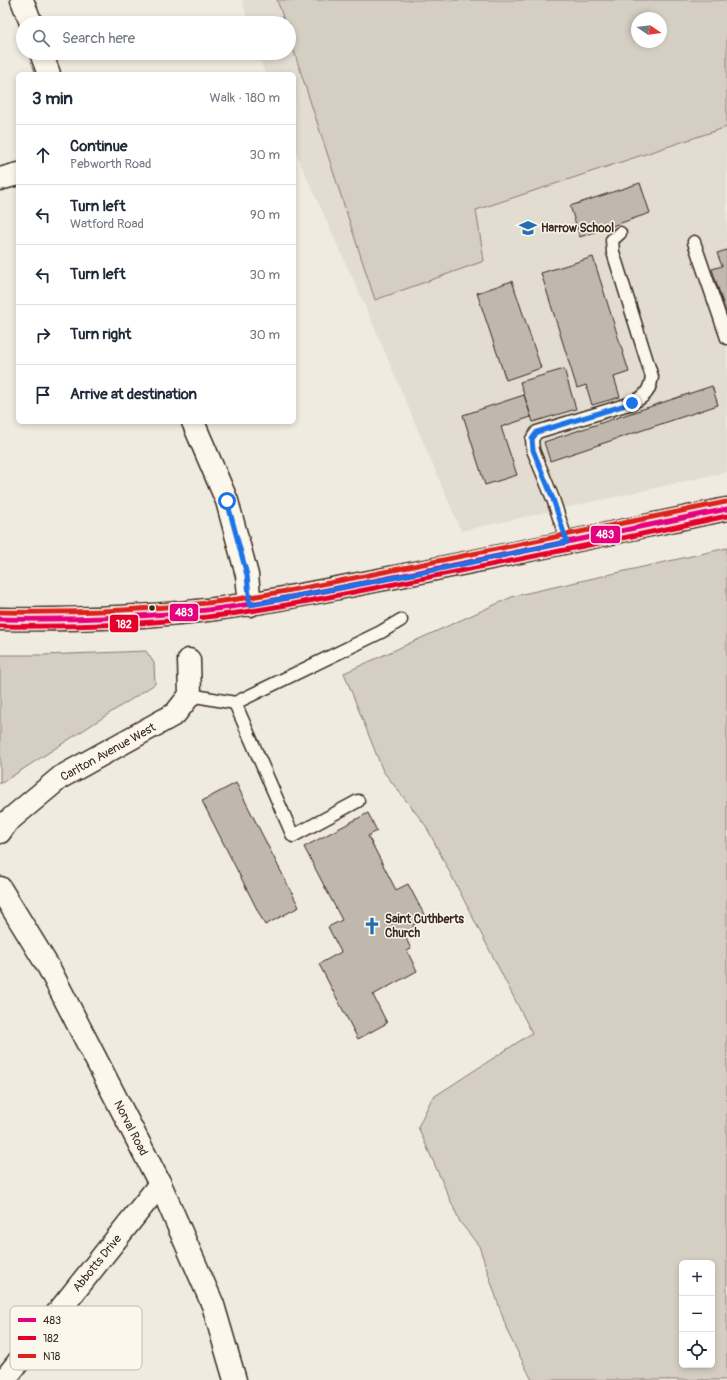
<!DOCTYPE html>
<html lang="en">
<head>
<meta charset="utf-8">
<style>
	:root { --surface:#fff; --page:#f2f2f3; --text:#1f2937; --muted:#747a83; --line:#e0e1e3 }
	body { margin:0; font-family:Pangolin,sans-serif; background:var(--page); color:var(--text) }
	.controls { position:absolute; right:12px; bottom:12px; display:grid; overflow:hidden; border-radius:6px; box-shadow:0 2px 6px #0003 }
	.controls button { width:36px; height:36px; display:grid; place-items:center; padding:0; border:0; border-bottom:1px solid var(--line); background:var(--surface); color:var(--text); font:20px sans-serif }
	.compass { position:absolute; left:631px; top:12px; width:36px; height:36px; border-radius:50%; background:var(--surface); box-shadow:0 2px 6px #0003; rotate:103deg }
	.stop { position:absolute; width:12px; height:12px; margin:-9px; border:3px solid #1a73e8; border-radius:50%; background:#fff }
	.stop.end { background:#1a73e8; border-color:#fff; box-shadow:0 1px 4px #0008 }
	.list { margin:0; padding:0; list-style:none }
	h2 { display:flex; justify-content:space-between; align-items:center; height:52px; margin:0; padding:0 16px; font-size:17px }
	h2 small { font-size:13px; font-weight:400; color:var(--muted) }
	.list li { display:grid; grid-template-columns:26px 1fr auto; gap:12px; align-items:center; box-sizing:border-box; height:60px; padding:0 16px; border-top:1px solid var(--line) }
	.list b { display:block; font-size:15px; white-space:nowrap }
	.list p { margin:0; font-size:13px; white-space:nowrap; color:var(--muted) }
	.list em { font-size:13px; font-style:normal; color:var(--muted) }
	.icon { flex:none; width:22px; height:22px; fill:none; stroke:currentColor; stroke-width:2; stroke-linecap:round; stroke-linejoin:round }
	.map { position:relative; flex:none; width:727px; height:1380px; overflow:hidden }
	.search { position:absolute; background:var(--surface); box-shadow:0 2px 6px #0003; left:16px; top:16px; width:280px; height:44px; display:flex; align-items:center; gap:10px; box-sizing:border-box; padding:0 14px; border-radius:22px; color:var(--muted); font-size:15px }
	.panel { position:absolute; background:var(--surface); box-shadow:0 2px 6px #0003; left:16px; top:72px; width:280px; height:352px; border-radius:6px }
	.map>svg:first-child { display:block }
</style>
</head>
<body>
<div class="map">
<svg width="727" height="1380" viewBox="0 0 727 1380">
	<rect width="100%" height="100%" fill="#f0ebe0"/>
	<filter id="ink" filterUnits="userSpaceOnUse"><feTurbulence type="fractalNoise" baseFrequency=".025" numOctaves="2"/><feDisplacementMap in="SourceGraphic" scale="8" xChannelSelector="R" yChannelSelector="G"/><feConvolveMatrix kernelMatrix="1 2 1 2 8 2 1 2 1" color-interpolation-filters="sRGB"/></filter>
	<g filter="url(#ink)">
		<path fill="#e2dcd1" fill-rule="evenodd" d="M242 0H727V472L461 531 366 308 294 149V74H265L258 53H289V23H249ZM637 18H661V42H637Z"/>
		<g fill="#d5cec3" stroke="#887c70" fill-rule="evenodd">
			<path d="M277 0H727V127L476 210 484 261 375 300 289 36V23H285ZM637 18H661V42H637Z"/>
			<path d="M727 548V1380H532L508 1333 479 1246 460 1222 418 1127 432 1098 532 1033 426 826 383 771 344 673 514 596ZM682 1263H712V1365H682Z"/>
			<path d="M146 651 154 663 155 684 0 784V655H43Z"/>
		</g>
		<g fill="#c0b8ad" stroke="#3b2a1e">
			<path d="M640 183 650 213 580 237 570 206Z"/>
			<path d="M727 250V316L712 269 722 266 717 253Z"/>
			<path d="M593 257 629 372 614 377 620 397 592 405 586 385 577 388 541 273Z"/>
			<path d="M512 281 541 368 506 380 477 293Z"/>
			<path d="M564 369 576 409 533 422 520 382Z"/>
			<path d="M712 386 718 405 550 461 544 442Z"/>
			<path d="M524 395 531 417 501 427 517 475 485 485 463 415Z"/>
			<path d="M236 783 299 907 265 925 202 801Z"/>
			<path d="M368 813 377 831 368 836 396 890 408 884 426 918 413 925 416 930 405 936 411 949 407 951 417 971 373 995 387 1023 358 1039 319 964 341 952 328 927 342 920 304 847Z"/>
		</g>
		<g fill="none" stroke-linecap="round" stroke-linejoin="round">
			<g stroke="#3b2a1e" stroke-width="15">
				<g id="lane">
					<path d="M694 242 727 338"/>
					<path d="M567 542 553 499 533 450 532 439 537 432 632 403C645 396 649 393 652 377L613 252 612 240 620 233"/>
					<path d="M190 695 235 703 381 632 401 620"/>
					<path d="M235 703 293 836 358 801"/>
				</g>
			</g>
			<g stroke="#3b2a1e" stroke-width="25">
				<g id="street">
					<path d="M22 0 31 23"/>
					<path d="M41 53 49 74"/>
					<path d="M0 179 18 174"/>
					<path d="M193 422 227 501 247 575 250 605"/>
					<path d="M0 832 7 822 61 777 175 714 190 695 189 660"/>
					<path d="M0 888 49 968 160 1184 213 1305 235 1380"/>
					<path d="M4 1380 160 1184"/>
				</g>
			</g>
			<g stroke="#3b2a1e" stroke-width="25">
				<path id="primary" d="M0 619C69 620 139 618 207 610 265 603 322 591 379 580 495 558 611 533 727 509"/>
			</g>
			<use href="#lane" stroke="#fbf7ec" stroke-width="12"/>
			<use href="#street" stroke="#fbf7ec" stroke-width="22"/>
			<use href="#primary" stroke="#fbf7ec" stroke-width="22"/>
			<g stroke="#fbf7ec" stroke-width="8">
				<path id="bus-1" d="M0 619C69 620 138 618 207 610 268 603 329 590 389 578 502 556 615 532 727 509"/>
			</g>
			<g stroke="#fbf7ec" stroke-width="8">
				<path id="bus-2" d="M0 626C69 627 138 625 207 617 268 610 329 597 389 585 502 563 615 540 727 516"/>
			</g>
			<g stroke="#fbf7ec" stroke-width="8">
				<path id="bus-3" d="M0 612C69 613 138 611 207 603 268 596 328 583 389 571 501 549 613 525 726 502"/>
			</g>
			<use href="#bus-1" stroke="#e5007d" stroke-width="5"/>
			<use href="#bus-2" stroke="#e4002b" stroke-width="5"/>
			<use href="#bus-3" stroke="#dc241f" stroke-width="5"/>
		</g>
	</g>
	<g fill="none" stroke-linecap="round" stroke-linejoin="round" filter="url(#ink)">
		<path stroke="#1a73e8" stroke-width="5" d="M227 501 247 575 250 605 444 568 567 542 553 499 533 450 532 439 537 432 632 403"/>
	</g>
	<defs>
		<g id="school-bare" transform="scale(1.38)"><path d="M0-5L7-2L0 1L-7-2ZM-4 1L0 2.5L4 1V4Q0 6-4 4Z" fill="#1f6fb2" stroke="#fbf7ec" stroke-width="2.5" paint-order="stroke"/></g>
		<g id="church-bare" transform="scale(1.38)"><path d="M-1.2-6h2.4v3.5h3.3v2.4h-3.3V6h-2.4V-.1h-3.3v-2.4h3.3Z" fill="#1f6fb2" stroke="#fbf7ec" stroke-width="2.5" paint-order="stroke"/></g>
	</defs>
	<g fill-rule="evenodd">
		<use href="#school-bare" x="528" y="228"/>
		<use href="#church-bare" x="372" y="926"/>
	</g>
	<circle fill="#3b2a1e" stroke="#fbf7ec" stroke-width="1.5" cx="152" cy="608" r="3.5"/>
	<g text-anchor="middle" stroke-width="3" stroke-linejoin="round" paint-order="stroke">
		<g font-size="12" font-weight="bold" fill="#3b2a1e" stroke="#fbf7ec" text-anchor="start">
			<text x="541" y="232">Harrow School</text>
			<text x="385" y="923">Saint Cuthberts<tspan x="385" dy="14">Church</tspan></text>
		</g>
		<g font-size="12" fill="#3b2a1e" stroke="#fbf7ec">
			<text transform="translate(108 752) rotate(-29)" y="4">Carlton Avenue West</text>
			<text transform="translate(131 1128) rotate(63)" y="4">Norval Road</text>
			<text transform="translate(97 1263) rotate(-51)" y="4">Abbotts Drive</text>
		</g>
	</g>
	<rect x="10" y="1306" width="132" height="64" rx="6" fill="#fbf7ec" stroke="#c1baae" stroke-width="1"/>
	<rect x="18" y="1318" width="18" height="4" fill="#e5007d"/>
	<rect x="18" y="1336" width="18" height="4" fill="#e4002b"/>
	<rect x="18" y="1354" width="18" height="4" fill="#dc241f"/>
	<g font-size="11" fill="#3b2a1e">
		<text x="43" y="1324">483</text>
		<text x="43" y="1342">182</text>
		<text x="43" y="1360">N18</text>
	</g>
	<g stroke="#fbf7ec" stroke-width="1.5">
		<rect x="590" y="525" width="31" height="19" rx="4" fill="#e5007d"/>
		<rect x="169" y="603" width="30" height="19" rx="4" fill="#e5007d"/>
		<rect x="109" y="614" width="30" height="19" rx="4" fill="#e4002b"/>
	</g>
	<g font-size="11" text-anchor="middle" font-weight="bold" fill="#fff">
		<text x="605" y="538">483</text>
		<text x="184" y="616">483</text>
		<text x="124" y="628">182</text>
	</g>
</svg>
<div class="controls">
<button>+</button>
<button>−</button>
<button><svg class="icon" aria-label="locate" viewBox="0 0 24 24"><circle cx="12" cy="12" r="6"/><path d="M12 2v4M12 18v4M2 12h4M18 12h4"/></svg></button>
</div>
<svg class="compass" viewBox="-18 -18 36 36"><path d="M0-13l5 13h-10z" fill="#e53935"/><path d="M0 13l5-13h-10z" fill="#747a83"/></svg>
<div class="stop" style="left:227px;top:501px"></div>
<div class="stop end" style="left:632px;top:403px"></div>
<div class="search"><svg class="icon" aria-label="search" viewBox="0 0 24 24"><circle cx="10" cy="10" r="6"/><path d="M15 15l6 6"/></svg>Search here</div>
<section class="panel">
<h2>3 min<small>Walk · 180 m</small></h2>
<ul class="list">
<li><svg class="icon" aria-label="ahead" viewBox="0 0 24 24"><path d="M12 20V5M6 11l6-6 6 6"/></svg><div><b>Continue</b><p>Pebworth Road</p></div><em>30 m</em></li>
<li><svg class="icon" aria-label="left" viewBox="0 0 24 24"><path d="M17 20v-9H6M10 6l-5 5 5 5"/></svg><div><b>Turn left</b><p>Watford Road</p></div><em>90 m</em></li>
<li><svg class="icon" aria-label="left" viewBox="0 0 24 24"><path d="M17 20v-9H6M10 6l-5 5 5 5"/></svg><div><b>Turn left</b></div><em>30 m</em></li>
<li><svg class="icon" aria-label="right" viewBox="0 0 24 24"><path d="M7 20v-9h11M14 6l5 5-5 5"/></svg><div><b>Turn right</b></div><em>30 m</em></li>
<li><svg class="icon" aria-label="arrive" viewBox="0 0 24 24"><path d="M6 21V4h12l-3 4 3 4H6"/></svg><div><b>Arrive at destination</b></div></li>
</ul>
</section>
</div>
</body>
</html>
